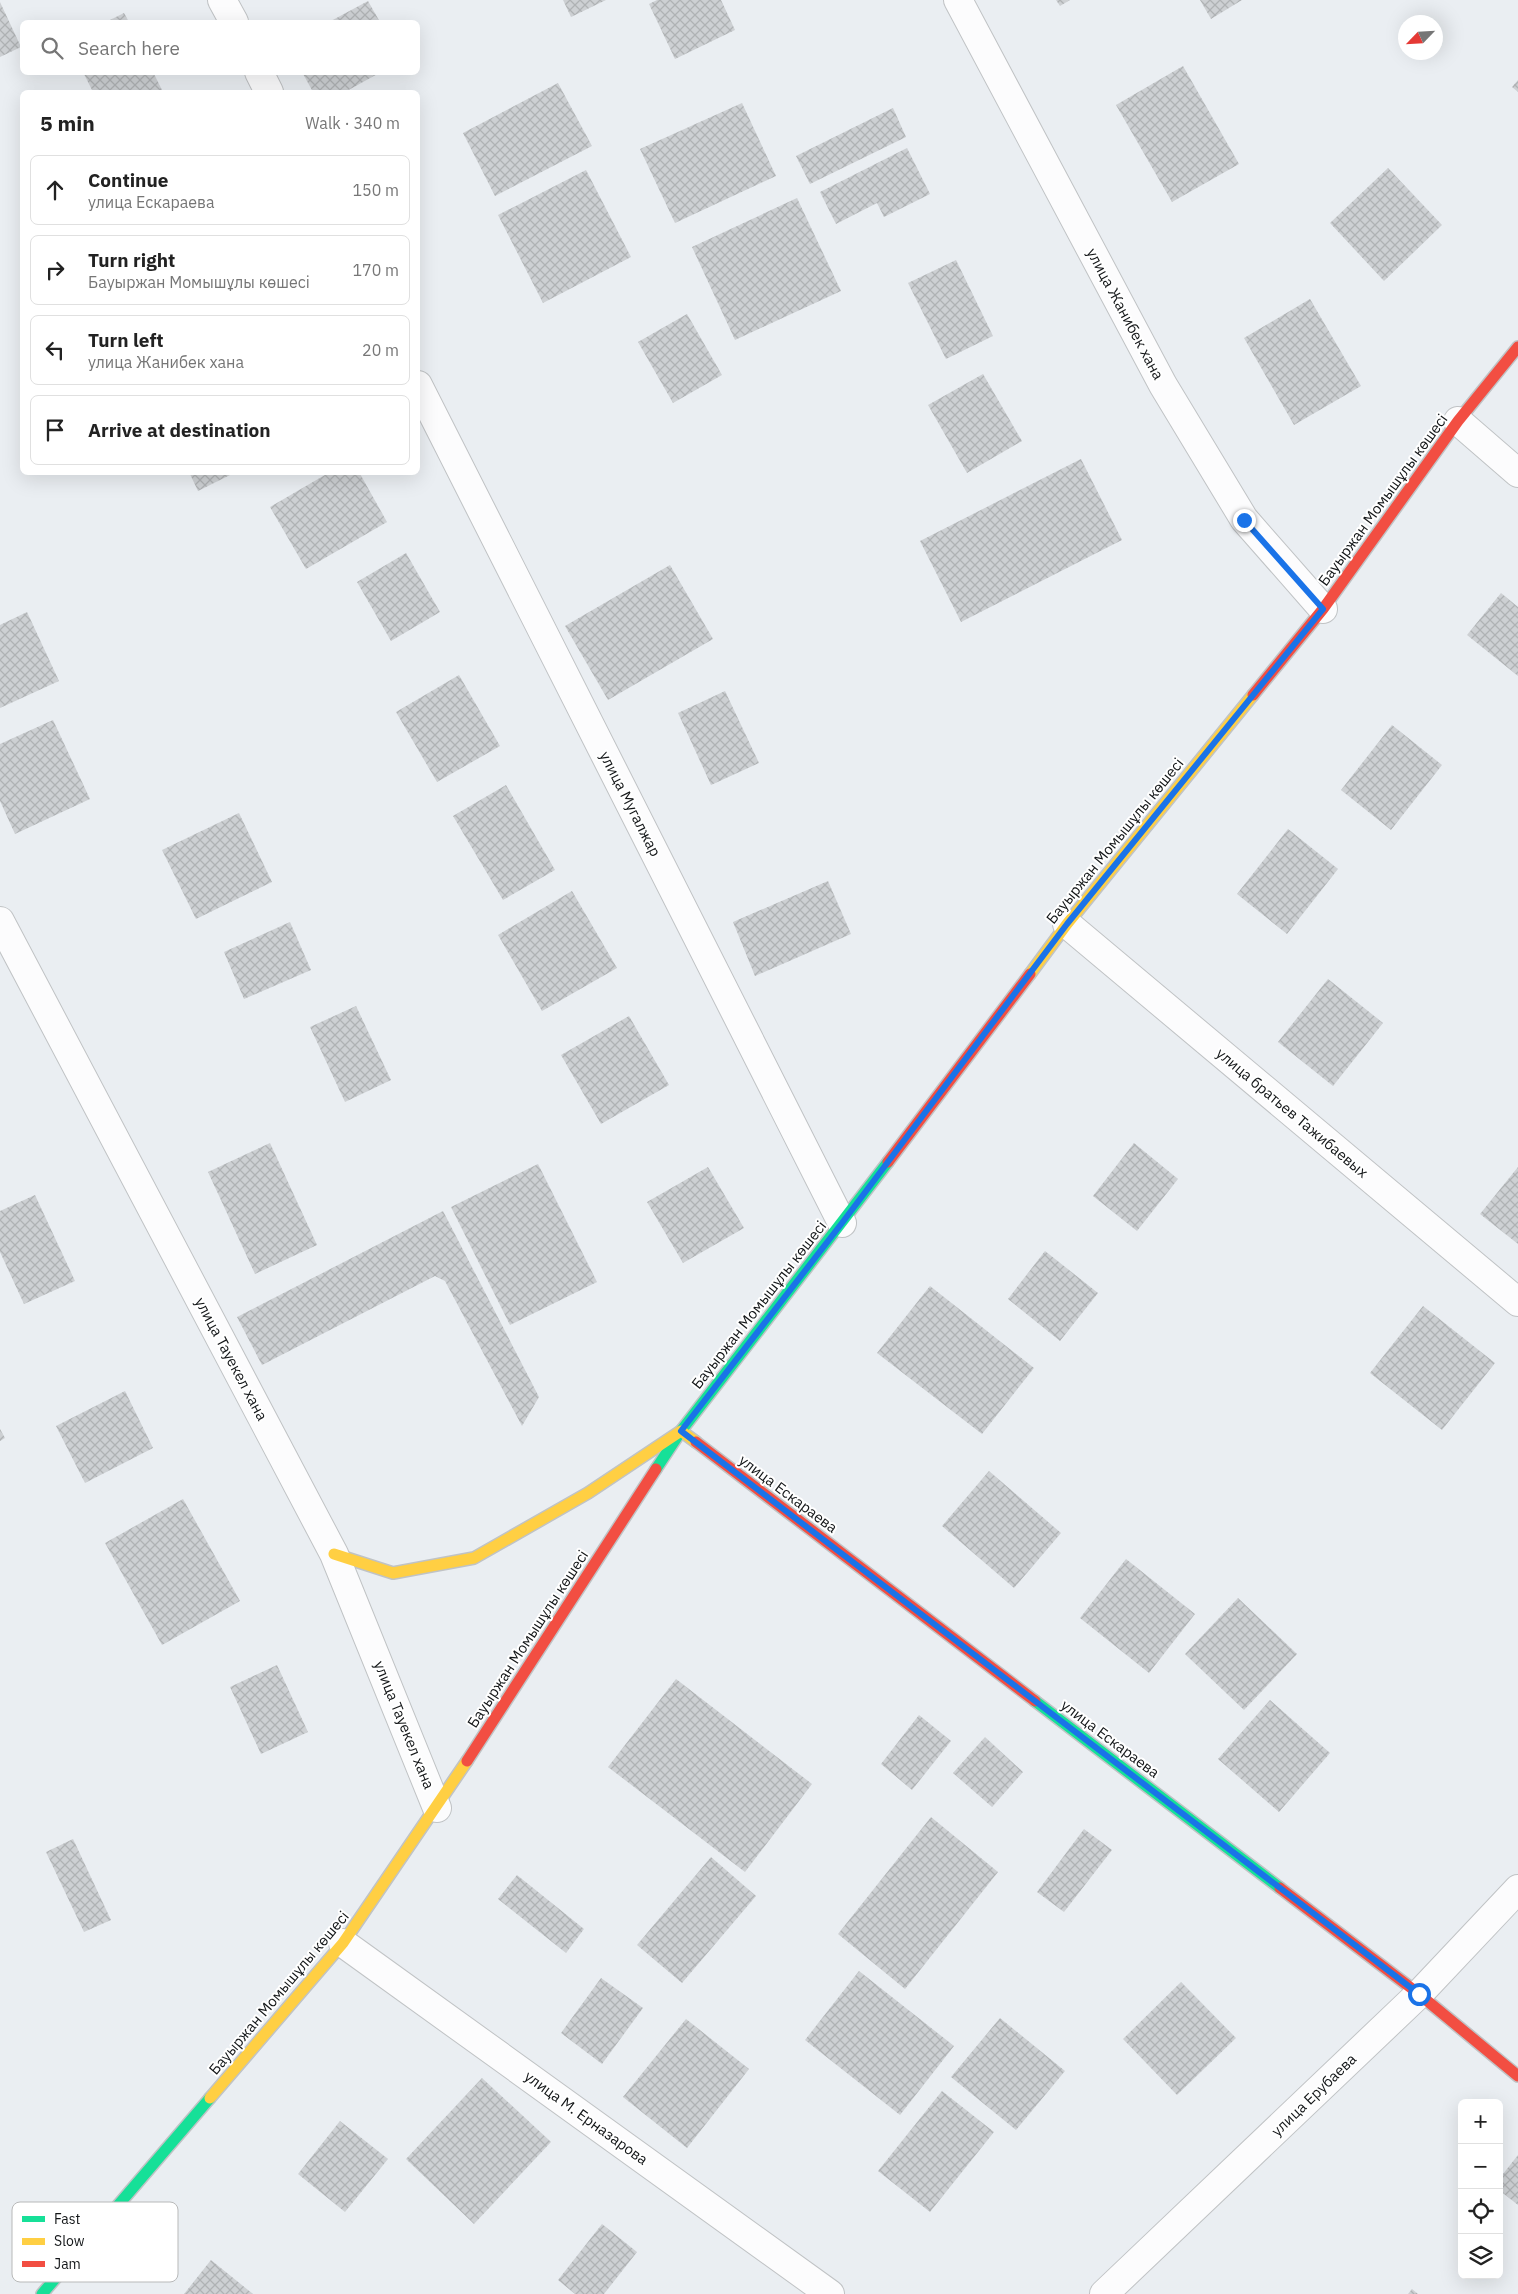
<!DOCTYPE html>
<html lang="en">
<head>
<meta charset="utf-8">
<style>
	:root { --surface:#fff; --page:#f6f6f6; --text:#222; --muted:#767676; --line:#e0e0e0 }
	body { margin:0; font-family:"IBM Plex Sans",sans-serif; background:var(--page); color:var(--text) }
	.controls { position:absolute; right:15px; bottom:15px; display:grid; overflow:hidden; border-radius:8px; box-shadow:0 5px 20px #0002 }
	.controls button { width:45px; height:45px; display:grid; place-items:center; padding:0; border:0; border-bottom:1px solid var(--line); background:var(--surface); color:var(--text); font:25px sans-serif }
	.compass { position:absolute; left:1398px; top:15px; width:45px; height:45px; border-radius:50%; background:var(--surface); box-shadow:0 5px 20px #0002; rotate:245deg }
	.stop { position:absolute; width:15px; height:15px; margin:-11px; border:4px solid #1a73e8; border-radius:50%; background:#fff }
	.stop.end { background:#1a73e8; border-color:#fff; box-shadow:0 1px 5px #0008 }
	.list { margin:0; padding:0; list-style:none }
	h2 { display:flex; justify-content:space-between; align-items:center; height:65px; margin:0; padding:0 20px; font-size:21px }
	h2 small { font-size:16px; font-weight:400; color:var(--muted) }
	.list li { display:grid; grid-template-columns:32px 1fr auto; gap:15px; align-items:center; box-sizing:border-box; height:70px; margin:0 10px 10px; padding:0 10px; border:1px solid var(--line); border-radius:8px }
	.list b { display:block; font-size:19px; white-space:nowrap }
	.list p { margin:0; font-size:16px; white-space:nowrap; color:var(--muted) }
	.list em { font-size:16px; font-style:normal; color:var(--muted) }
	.icon { flex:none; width:28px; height:28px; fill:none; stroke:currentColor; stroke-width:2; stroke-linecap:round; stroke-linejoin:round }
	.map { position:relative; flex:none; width:1518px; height:2294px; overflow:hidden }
	.search { position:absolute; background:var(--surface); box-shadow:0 5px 20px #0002; left:20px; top:20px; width:400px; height:55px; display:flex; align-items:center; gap:12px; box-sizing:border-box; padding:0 18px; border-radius:8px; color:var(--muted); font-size:19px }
	.panel { position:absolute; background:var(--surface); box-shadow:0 5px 20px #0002; left:20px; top:90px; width:400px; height:385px; border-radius:8px }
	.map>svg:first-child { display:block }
</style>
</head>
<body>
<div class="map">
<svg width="1518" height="2294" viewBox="0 0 1518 2294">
	<defs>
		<pattern id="building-cross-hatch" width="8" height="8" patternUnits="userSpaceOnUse" patternTransform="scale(1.25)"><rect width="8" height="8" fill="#cdd0d3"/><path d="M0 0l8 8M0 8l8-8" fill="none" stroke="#afb2b4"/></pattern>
	</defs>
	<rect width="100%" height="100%" fill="#eaeef2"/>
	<g fill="url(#building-cross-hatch)">
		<path d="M563 0H606L571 17Z"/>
		<path d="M657 0H721L735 30 675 59 649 4Z"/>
		<path d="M1056 0H1070L1060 6Z"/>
		<path d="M1200 0H1242L1211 19Z"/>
		<path d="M368 1 380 22H329Z"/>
		<path d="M0 2 21 47 0 57Z"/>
		<path d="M124 13 129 22H106Z"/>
		<path d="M1183 66 1239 164 1172 202 1116 105Z"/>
		<path d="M83 72H153L163 92H93Z"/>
		<path d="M302 72H381L345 92H313Z"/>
		<path d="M1518 80V92L1512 87Z"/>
		<path d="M558 83 592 146 495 196 463 133Z"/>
		<path d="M742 103 776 176 675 223 640 149Z"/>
		<path d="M893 108 906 137 810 184 796 156Z"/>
		<path d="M907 148 930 194 884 217 877 203 836 224 820 192Z"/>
		<path d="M1388 168 1442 225 1384 281 1330 223Z"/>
		<path d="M586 170 631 257 543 303 498 215Z"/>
		<path d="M797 198 841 291 735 340 692 247Z"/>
		<path d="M956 260 993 336 946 359 908 283Z"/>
		<path d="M1310 299 1361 386 1294 425 1244 338Z"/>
		<path d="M687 314 722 375 673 403 638 342Z"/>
		<path d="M983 374 1022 441 967 473 928 405Z"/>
		<path d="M1081 459 1122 540 961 622 920 541Z"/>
		<path d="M189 472H236L198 491Z"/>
		<path d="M330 472H359L387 522 306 569 270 507Z"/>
		<path d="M406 553 440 612 391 641 357 582Z"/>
		<path d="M670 565 713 639 608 700 565 626Z"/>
		<path d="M1501 593 1518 607V676L1467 635Z"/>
		<path d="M27 612 59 681 0 708V625Z"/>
		<path d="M459 675 500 746 437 782 396 712Z"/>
		<path d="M725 691 759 763 711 785 678 713Z"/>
		<path d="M53 720 90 799 15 834 0 801V744Z"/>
		<path d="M1392 725 1442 765 1391 830 1341 790Z"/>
		<path d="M506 785 555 870 503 900 453 816Z"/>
		<path d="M239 813 272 882 196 919 162 850Z"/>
		<path d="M1288 829 1338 869 1287 934 1237 894Z"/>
		<path d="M828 881 851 934 755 976 733 922Z"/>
		<path d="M572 891 617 968 542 1011 498 935Z"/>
		<path d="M290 922 311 970 244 999 224 952Z"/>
		<path d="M1328 979 1383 1023 1333 1086 1278 1042Z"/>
		<path d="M356 1006 391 1080 345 1102 310 1027Z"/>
		<path d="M629 1016 669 1085 601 1124 561 1055Z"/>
		<path d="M270 1143 317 1245 255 1274 208 1172Z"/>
		<path d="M1134 1143 1178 1179 1137 1231 1093 1196Z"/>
		<path d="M538 1164 597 1282 510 1325 451 1207Z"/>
		<path d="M708 1167 744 1228 683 1263 647 1202Z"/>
		<path d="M1518 1167V1244L1480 1214Z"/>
		<path d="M35 1195 75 1281 24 1304 0 1252V1211Z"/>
		<path d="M443 1211 539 1397 522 1426 445 1281 435 1276 262 1365 237 1317Z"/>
		<path d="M1045 1251 1098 1293 1060 1341 1008 1299Z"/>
		<path d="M930 1286 1034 1368 982 1434 877 1353Z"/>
		<path d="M1423 1306 1495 1363 1442 1430 1370 1373Z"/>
		<path d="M125 1391 153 1448 85 1483 56 1426Z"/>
		<path d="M0 1429 5 1438 0 1441Z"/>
		<path d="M989 1471 1061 1533 1014 1588 942 1526Z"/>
		<path d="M183 1499 240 1601 162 1645 105 1543Z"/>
		<path d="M1126 1559 1195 1614 1149 1673 1080 1618Z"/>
		<path d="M1238 1598 1297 1654 1244 1710 1185 1654Z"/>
		<path d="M277 1665 308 1732 261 1754 230 1687Z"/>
		<path d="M676 1679 812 1784 745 1872 608 1767Z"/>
		<path d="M1270 1700 1330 1753 1279 1812 1218 1759Z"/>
		<path d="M919 1715 951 1741 912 1790 881 1764Z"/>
		<path d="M985 1737 1023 1772 992 1807 953 1773Z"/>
		<path d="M931 1817 998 1872 905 1989 838 1934Z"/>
		<path d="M1084 1829 1112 1850 1064 1912 1037 1892Z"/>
		<path d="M73 1839 111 1920 84 1932 46 1852Z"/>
		<path d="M711 1857 756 1896 682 1983 637 1945Z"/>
		<path d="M517 1875 584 1929 566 1953 498 1899Z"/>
		<path d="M859 1971 954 2046 900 2115 805 2040Z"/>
		<path d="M601 1978 643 2008 602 2064 561 2033Z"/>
		<path d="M1181 1982 1236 2038 1177 2095 1123 2039Z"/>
		<path d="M1000 2018 1065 2071 1016 2130 951 2077Z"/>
		<path d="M686 2019 749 2069 687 2148 623 2097Z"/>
		<path d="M482 2078 551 2142 474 2224 406 2159Z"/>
		<path d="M942 2091 994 2132 930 2212 878 2171Z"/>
		<path d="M340 2121 388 2159 345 2212 298 2174Z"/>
		<path d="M1518 2155V2205L1499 2190V2179Z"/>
		<path d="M602 2224 637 2252 604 2294H575L558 2280Z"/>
		<path d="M211 2260 253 2294H184Z"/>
		<path d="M1412 2289 1418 2294H1408Z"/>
	</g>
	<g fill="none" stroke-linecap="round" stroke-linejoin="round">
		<g stroke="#c0c3c5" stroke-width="30">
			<g id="street">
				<path d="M222 0 234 22"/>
				<path d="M958 0 1163 385 1244 519 1323 609"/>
				<path d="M259 72 269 92"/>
				<path d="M418 385 842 1223"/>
				<path d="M1458 421 1518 473"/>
				<path d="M0 921 334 1554 437 1808"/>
				<path d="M1067 924 1518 1302"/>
				<path d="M343 1943 830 2294"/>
				<path d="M1104 2294 1419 1994 1518 1889"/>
			</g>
		</g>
		<g stroke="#c0c3c5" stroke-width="14">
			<g id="fast">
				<path d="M656 1469 681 1431 888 1162"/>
				<path d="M1035 1701 1280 1888"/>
				<path d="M42 2294 210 2098"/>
			</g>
		</g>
		<g stroke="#c0c3c5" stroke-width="14">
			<g id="slow">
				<path d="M1030 974 1067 924 1253 695"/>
				<path d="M334 1554 393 1573 474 1558 588 1493 681 1431 696 1442"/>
				<path d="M210 2098 343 1943 467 1761"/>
			</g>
		</g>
		<g stroke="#c0c3c5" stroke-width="14">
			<g id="jam">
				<path d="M1253 695 1323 609 1458 421 1518 347"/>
				<path d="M888 1162 1030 974"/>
				<path d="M696 1442 1035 1701"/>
				<path d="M467 1761 656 1469"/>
				<path d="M1280 1888 1419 1994 1518 2076"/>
			</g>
		</g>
		<use href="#street" stroke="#fcfcfd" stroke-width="28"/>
		<use href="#fast" stroke="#16e098" stroke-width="11"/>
		<use href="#slow" stroke="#ffcf43" stroke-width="11"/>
		<use href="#jam" stroke="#f24e42" stroke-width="11"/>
	</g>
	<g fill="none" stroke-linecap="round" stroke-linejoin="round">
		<path stroke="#1a73e8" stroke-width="6" d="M1244 520 1323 609 1067 924 842 1223 681 1431 1419 1994"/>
	</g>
	<g text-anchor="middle" stroke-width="4" stroke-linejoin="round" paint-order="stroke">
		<g font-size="15" fill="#121517" stroke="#fff">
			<text transform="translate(1125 314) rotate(62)" y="5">улица Жанибек хана</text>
			<text transform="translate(1383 500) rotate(-54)" y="5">Бауыржан Момышұлы көшесі</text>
			<text transform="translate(630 804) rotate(63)" y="5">улица Мугалжар</text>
			<text transform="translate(1115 841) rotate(-51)" y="5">Бауыржан Момышұлы көшесі</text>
			<text transform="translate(1292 1113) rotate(40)" y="5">улица братьев Тажибаевых</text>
			<text transform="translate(759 1305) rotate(-52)" y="5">Бауыржан Момышұлы көшесі</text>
			<text transform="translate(231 1359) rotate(62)" y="5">улица Тауекел хана</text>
			<text transform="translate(788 1494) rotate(37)" y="5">улица Ескараева</text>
			<text transform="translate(528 1639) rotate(-57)" y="5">Бауыржан Момышұлы көшесі</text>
			<text transform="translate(404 1725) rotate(68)" y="5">улица Тауекел хана</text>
			<text transform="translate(1110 1739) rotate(37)" y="5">улица Ескараева</text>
			<text transform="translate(279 1993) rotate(-50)" y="5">Бауыржан Момышұлы көшесі</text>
			<text transform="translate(1314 2095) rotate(-44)" y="5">улица Ерубаева</text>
			<text transform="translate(586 2118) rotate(36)" y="5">улица М. Ерназарова</text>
		</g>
	</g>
	<rect x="12" y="2202" width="166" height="80" rx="8" fill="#fff" stroke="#b8b9b9" stroke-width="1"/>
	<rect x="22" y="2216" width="23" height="6" fill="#16e098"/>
	<rect x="22" y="2238" width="23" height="7" fill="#ffcf43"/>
	<rect x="22" y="2261" width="23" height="6" fill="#f24e42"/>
	<g font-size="14" fill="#121517">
		<text x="54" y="2224">Fast</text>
		<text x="54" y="2246">Slow</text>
		<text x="54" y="2269">Jam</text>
	</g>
</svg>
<div class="controls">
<button>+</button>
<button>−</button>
<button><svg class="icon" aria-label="locate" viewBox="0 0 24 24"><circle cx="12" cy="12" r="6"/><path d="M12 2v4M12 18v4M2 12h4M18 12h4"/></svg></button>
<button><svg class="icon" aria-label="layers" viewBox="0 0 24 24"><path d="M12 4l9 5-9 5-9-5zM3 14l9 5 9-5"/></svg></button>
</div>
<svg class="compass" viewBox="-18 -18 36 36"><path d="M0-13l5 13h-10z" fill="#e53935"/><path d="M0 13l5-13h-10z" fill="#767676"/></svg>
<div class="stop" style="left:1419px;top:1994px"></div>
<div class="stop end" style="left:1244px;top:520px"></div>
<div class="search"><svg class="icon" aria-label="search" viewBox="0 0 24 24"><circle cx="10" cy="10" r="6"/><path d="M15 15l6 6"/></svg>Search here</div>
<section class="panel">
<h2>5 min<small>Walk · 340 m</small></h2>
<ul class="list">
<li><svg class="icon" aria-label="ahead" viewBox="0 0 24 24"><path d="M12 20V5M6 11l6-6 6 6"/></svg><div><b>Continue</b><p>улица Ескараева</p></div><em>150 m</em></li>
<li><svg class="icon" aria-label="right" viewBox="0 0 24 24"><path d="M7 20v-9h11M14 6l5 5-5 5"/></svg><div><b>Turn right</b><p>Бауыржан Момышұлы көшесі</p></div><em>170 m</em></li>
<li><svg class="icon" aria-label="left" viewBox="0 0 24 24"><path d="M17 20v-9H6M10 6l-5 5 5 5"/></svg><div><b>Turn left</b><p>улица Жанибек хана</p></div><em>20 m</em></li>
<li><svg class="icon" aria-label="arrive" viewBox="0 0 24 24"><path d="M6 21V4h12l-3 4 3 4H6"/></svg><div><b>Arrive at destination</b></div></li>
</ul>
</section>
</div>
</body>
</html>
